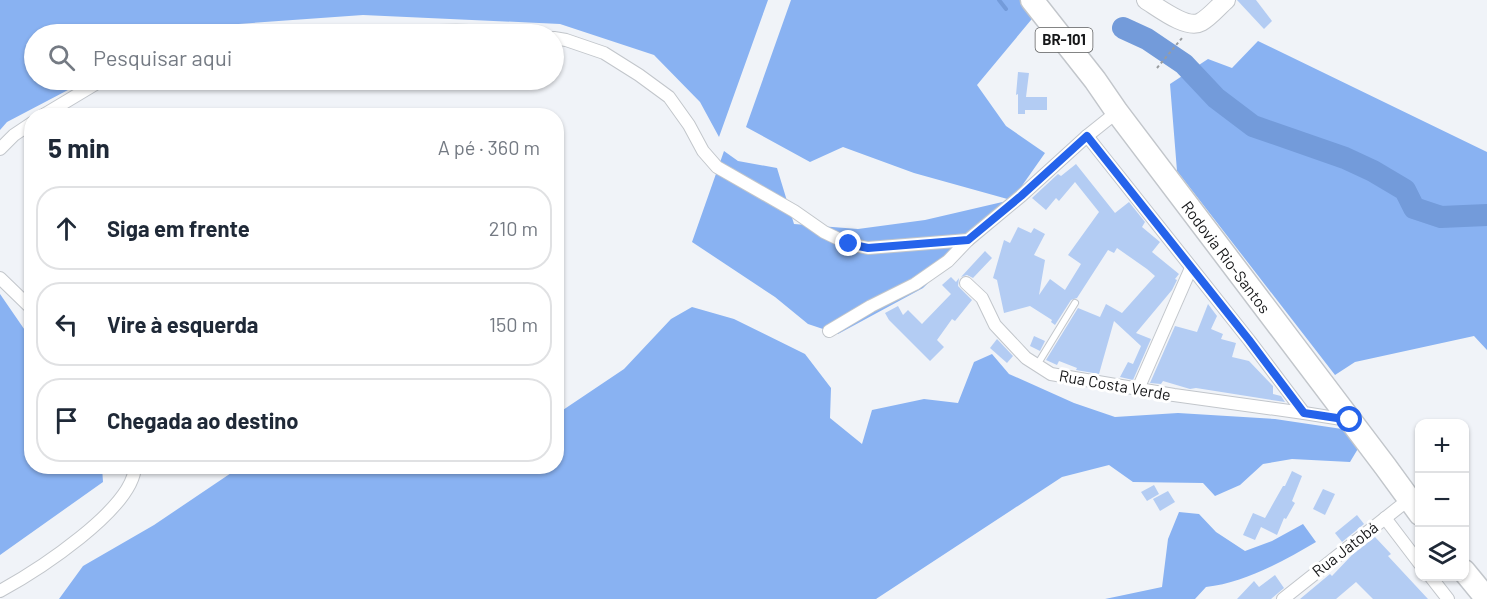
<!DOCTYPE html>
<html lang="pt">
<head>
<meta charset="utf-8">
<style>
	:root { --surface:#fff; --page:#f2f2f3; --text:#1f2937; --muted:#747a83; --line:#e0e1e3 }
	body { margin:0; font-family:Barlow,sans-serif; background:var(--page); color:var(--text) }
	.controls { position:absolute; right:18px; bottom:18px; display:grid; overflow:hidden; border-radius:12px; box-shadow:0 2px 4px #0004 }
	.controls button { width:54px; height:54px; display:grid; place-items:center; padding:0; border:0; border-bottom:2px solid var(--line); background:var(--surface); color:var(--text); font:30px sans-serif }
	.stop { position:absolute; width:18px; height:18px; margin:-14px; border:4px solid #2563eb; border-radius:50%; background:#fff }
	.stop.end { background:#2563eb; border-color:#fff; box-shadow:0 2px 6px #0008 }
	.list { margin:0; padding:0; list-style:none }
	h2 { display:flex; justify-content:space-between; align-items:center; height:78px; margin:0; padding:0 24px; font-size:26px }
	h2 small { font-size:20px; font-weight:400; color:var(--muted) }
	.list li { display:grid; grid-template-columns:39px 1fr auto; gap:18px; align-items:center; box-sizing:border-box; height:84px; margin:0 12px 12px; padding:0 12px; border:2px solid var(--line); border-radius:24px }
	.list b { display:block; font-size:22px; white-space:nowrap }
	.list em { font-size:20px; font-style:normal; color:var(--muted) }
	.icon { flex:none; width:33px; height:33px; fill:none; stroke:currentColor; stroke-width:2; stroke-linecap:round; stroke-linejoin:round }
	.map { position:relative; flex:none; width:1487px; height:599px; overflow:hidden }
	.search { position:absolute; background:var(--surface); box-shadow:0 2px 4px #0004; left:24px; top:24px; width:540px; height:66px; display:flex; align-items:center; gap:15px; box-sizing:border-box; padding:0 21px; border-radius:33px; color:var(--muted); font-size:22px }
	.panel { position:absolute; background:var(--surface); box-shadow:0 2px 4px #0004; left:24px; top:108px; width:540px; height:366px; border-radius:24px }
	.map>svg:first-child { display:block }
</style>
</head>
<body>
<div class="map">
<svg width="1487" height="599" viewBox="0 0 1487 599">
	<rect width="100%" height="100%" fill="#f0f3f8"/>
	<g fill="#89b2f2">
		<path d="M0 0H768L719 137 700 102 654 55 560 24 363 15 183 28 171 34H34V80H87L7 122 0 130Z"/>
		<path d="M791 0H1025L1036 14 977 85 1006 126 1045 153 1012 200 923 288 838 334 808 324 775 297 692 242 724 151 738 161 777 168 794 224 858 229 925 220 1011 200 914 173 843 147 810 162 746 127Z"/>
		<path d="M1258 41 1487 152V350L1474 336 1355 362 1335 375 1177 171 1170 84 1208 59 1232 68Z"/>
		<path d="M0 294 31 339 32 466 102 467 103 482 0 555Z"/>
		<path d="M692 307 734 319 805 354 831 388 830 418 862 444 872 410 924 399 958 403 974 362 992 354 1009 374 1074 403 1115 417 1178 413 1275 419 1342 429 1359 447 1350 462 1292 459 1263 464 1240 485 1215 496 1203 483 1133 482 1109 465 1062 477 876 599H59L83 566 154 525 240 467 556 466 557 414 624 369 671 319Z"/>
		<path d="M1179 512 1199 514 1216 532 1245 551 1272 541 1303 524 1316 542C1284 561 1244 583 1206 587L1195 599H1105L1162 587 1168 539Z"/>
	</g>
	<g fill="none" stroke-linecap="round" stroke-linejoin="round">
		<path stroke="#739bda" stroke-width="4" d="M999 0 1006 9"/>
		<path stroke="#739bda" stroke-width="22" d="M1123 28 1147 39 1184 64 1216 98 1253 126 1345 158 1373 171 1405 190 1414 208 1441 217 1487 215"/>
	</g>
	<g fill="#b3ccf3">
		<path d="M1237 0H1256L1272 21 1264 29Z"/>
		<path d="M1018 72 1029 73 1026 97H1047V110H1025V114H1018V94L1016 95Z"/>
		<path d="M1076 164 1115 213 1129 202 1145 222 1142 227 1160 242 1152 252 1179 274 1175 279 1177 280 1172 290 1136 333 1151 339 1133 380 1120 377 1128 362 1133 364 1141 346 1114 321 1099 374 1076 370 1077 368 1059 361 1057 365 1046 360 1078 308 1100 317 1106 304 1122 313 1155 276 1147 269 1117 248 1114 253 1108 250 1077 298 1071 300 1055 325 1051 322 1052 320 1030 306 1004 313 997 280 993 278 1004 240 1010 243 1018 227 1031 233 1034 228 1045 234 1034 255 1045 260 1039 295 1050 279 1065 290 1081 264 1068 255 1099 212 1075 182 1059 201 1056 198 1046 210 1032 198 1058 174 1061 176Z"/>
		<path d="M985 251 992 258 973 278 967 275 961 277Z"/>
		<path d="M951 277 956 282 959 278 958 286 972 300 955 321 952 319 937 340 944 347 930 361 889 320 885 313 898 306 903 315 908 310 922 324 951 294 942 285Z"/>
		<path d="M1208 304 1217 316 1211 329 1223 334 1221 339 1236 343 1232 357 1249 361 1273 386V394L1281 396 1285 402 1196 388 1190 389 1163 381 1161 384 1150 383 1175 326 1197 332Z"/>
		<path d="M1034 336 1045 341 1040 351 1030 346Z"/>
		<path d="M997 339 1013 356 1007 363 990 348Z"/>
		<path d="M1292 471 1302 476 1292 501 1295 503 1286 519 1284 518 1277 535 1261 527 1255 540 1243 535 1253 513 1265 518 1283 486H1285Z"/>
		<path d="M1154 485 1159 494 1147 501 1141 492Z"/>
		<path d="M1323 489 1335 494 1325 515 1313 509Z"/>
		<path d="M1168 491 1175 502 1160 511 1153 499Z"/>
		<path d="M1357 515 1364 524 1342 542 1335 533Z"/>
		<path d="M1375 537 1391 554 1388 556 1428 599H1373L1356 582 1336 599H1300L1330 574 1332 576 1352 555Z"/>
		<path d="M1275 575 1284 588 1271 599H1237L1254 581 1259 587Z"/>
	</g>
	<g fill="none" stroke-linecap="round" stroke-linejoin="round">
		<g stroke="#c2c6cb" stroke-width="8">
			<path id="lane" d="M1037 365 1075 303"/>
		</g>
		<g stroke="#c2c6cb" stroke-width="14">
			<g id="street">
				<path d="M384 34C430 30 474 29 520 34"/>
				<path d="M554 38 566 40 604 53 639 75 669 97 689 125 703 151 717 167 794 211 824 232 849 244 868 248 968 240 1021 196 1087 136"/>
				<path d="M1117 112 1087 136 1249 340 1304 413 1348 420"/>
				<path d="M42 116 102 80"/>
				<path d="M0 149 14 135 32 123"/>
				<path d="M0 278 32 309"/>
				<path d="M966 283 982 298 995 325 1026 358 1051 374 1174 395 1304 413"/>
				<path d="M829 331 871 306 915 284 948 261 968 240"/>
				<path d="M1138 389 1191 268"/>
				<path d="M1385 518 1420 564"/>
				<path d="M1430 576 1448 599"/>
				<path d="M0 591C35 572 134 509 135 466"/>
				<path d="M1283 599 1408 500"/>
			</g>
		</g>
		<g stroke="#c2c6cb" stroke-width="20">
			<path id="secondary" d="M1146 0C1159 8 1187 30 1201 22 1210 17 1218 7 1226 0"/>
		</g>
		<g stroke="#c2c6cb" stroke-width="25">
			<g id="highway">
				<path d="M1032 0 1095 80 1117 112 1385 466 1420 514"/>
				<path d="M1464 571 1487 599"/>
			</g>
		</g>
		<path stroke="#999c9f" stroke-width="2" stroke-dasharray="3 3" stroke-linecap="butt" d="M1157 68 1182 38"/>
		<use href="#lane" stroke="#fff" stroke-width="6"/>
		<use href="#street" stroke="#fff" stroke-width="12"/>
		<use href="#secondary" stroke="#fff" stroke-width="18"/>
		<use href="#highway" stroke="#fff" stroke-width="22"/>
	</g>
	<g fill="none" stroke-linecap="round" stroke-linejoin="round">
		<path stroke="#2563eb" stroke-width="8" d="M849 244 868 248 968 240 1021 196 1087 136 1249 340 1304 413 1350 420"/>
	</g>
	<g text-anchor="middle" stroke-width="6" stroke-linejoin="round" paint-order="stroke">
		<rect fill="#fff" stroke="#5c5d5e" stroke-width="1.5" x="1035.5" y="28" width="57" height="24" rx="4.5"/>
		<g font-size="15" font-weight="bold" fill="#161719">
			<text x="1064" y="45">BR-101</text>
		</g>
		<g font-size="16" fill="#161719" stroke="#fff">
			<text transform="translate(1226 257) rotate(53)" y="6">Rodovia Rio-Santos</text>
			<text transform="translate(1115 385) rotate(10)" y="6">Rua Costa Verde</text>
			<text transform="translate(1345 549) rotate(-38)" y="6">Rua Jatobá</text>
		</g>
	</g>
</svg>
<div class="controls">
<button>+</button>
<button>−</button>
<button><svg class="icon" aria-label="layers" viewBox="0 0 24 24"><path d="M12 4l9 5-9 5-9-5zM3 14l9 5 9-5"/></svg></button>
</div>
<div class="stop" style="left:1350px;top:420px"></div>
<div class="stop end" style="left:849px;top:244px"></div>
<div class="search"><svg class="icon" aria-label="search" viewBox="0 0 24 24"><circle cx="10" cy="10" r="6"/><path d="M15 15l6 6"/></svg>Pesquisar aqui</div>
<section class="panel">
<h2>5 min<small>A pé · 360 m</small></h2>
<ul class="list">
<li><svg class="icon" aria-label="ahead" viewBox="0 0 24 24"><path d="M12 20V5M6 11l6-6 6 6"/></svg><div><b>Siga em frente</b></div><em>210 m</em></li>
<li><svg class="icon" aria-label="left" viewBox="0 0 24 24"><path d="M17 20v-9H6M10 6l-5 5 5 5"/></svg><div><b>Vire à esquerda</b></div><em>150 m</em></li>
<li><svg class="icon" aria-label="arrive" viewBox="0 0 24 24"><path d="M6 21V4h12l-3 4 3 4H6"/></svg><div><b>Chegada ao destino</b></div></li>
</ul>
</section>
</div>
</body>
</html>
